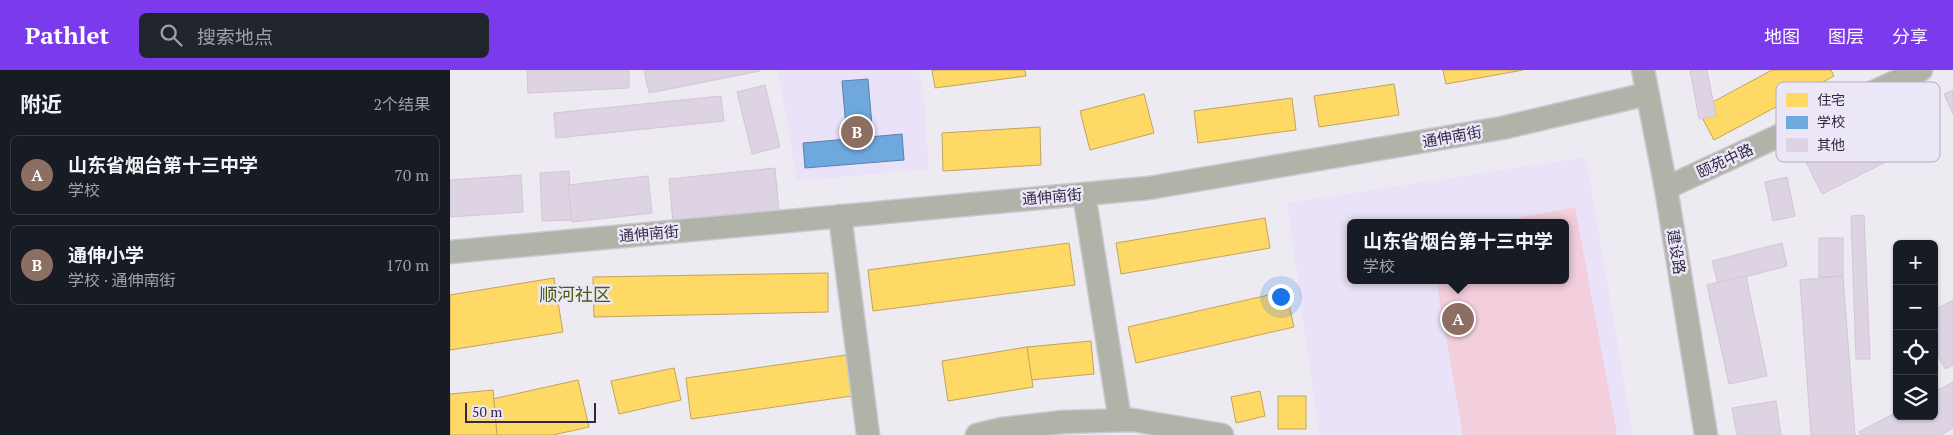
<!DOCTYPE html>
<html lang="zh">
<head>
<meta charset="utf-8">
<style>
	:root { --surface:#171b24; --page:#20242c; --text:#f1f3f6; --muted:#9ea1a6; --line:#363941; --accent:#7c3aed }
	body { margin:0; font-family:"PT Serif","Noto Sans SC",serif; background:var(--page); color:var(--text) }
	.controls { position:absolute; right:15px; bottom:15px; display:grid; overflow:hidden; border-radius:8px; box-shadow:0 1px 4px #0004 }
	.controls button { width:45px; height:45px; display:grid; place-items:center; padding:0; border:0; border-bottom:1px solid var(--line); background:var(--surface); color:var(--text); font:25px sans-serif }
	.scale { position:absolute; left:15px; bottom:12px; width:131px; box-sizing:border-box; padding-left:5px; border:2px solid #322745; border-top:0; font-size:14px; line-height:18px; white-space:nowrap; color:#322745; -webkit-text-stroke:4px #ece7f6; paint-order:stroke }
	.you { position:absolute; left:830px; top:226px; width:18px; height:18px; margin:-12px; border:4px solid #fff; border-radius:50%; background:#1a73e8; box-shadow:0 0 0 8px #1a73e833 }
	.badge { display:grid; place-items:center; width:32px; height:32px; border-radius:50%; background:var(--accent); color:#fff; font-size:16px; font-weight:700 }
	.pin { position:absolute; translate:-50% -50%; border:2px solid #fff; box-shadow:0 1px 5px #0006 }
	.popup { position:absolute; left:897px; top:149px; width:222px; height:65px; box-sizing:border-box; display:grid; place-content:center; border-radius:8px; background:var(--surface); filter:drop-shadow(0 1px 4px #0005); font-size:16px; white-space:nowrap; color:var(--muted) }
	.popup b { font-size:19px; color:var(--text) }
	.popup::after { content:''; position:absolute; left:50%; top:100%; margin-left:-10px; border:10px solid transparent; border-top-color:var(--surface) }
	.list { margin:0; padding:0; list-style:none }
	h2 { display:flex; justify-content:space-between; align-items:center; height:65px; margin:0; padding:0 20px; font-size:21px }
	h2 small { font-size:16px; font-weight:400; color:var(--muted) }
	.list li { display:grid; grid-template-columns:32px 1fr auto; gap:15px; align-items:center; box-sizing:border-box; height:80px; margin:0 10px 10px; padding:0 10px; border:1px solid var(--line); border-radius:8px }
	.list b { display:block; font-size:19px; white-space:nowrap }
	.list p { margin:0; font-size:16px; white-space:nowrap; color:var(--muted) }
	.list em { font-size:16px; font-style:normal; color:var(--muted) }
	.icon { flex:none; width:28px; height:28px; fill:none; stroke:currentColor; stroke-width:2; stroke-linecap:round; stroke-linejoin:round }
	.map { position:relative; flex:none; width:1503px; height:365px; overflow:hidden }
	header { display:flex; align-items:center; gap:30px; box-sizing:border-box; height:70px; padding:0 25px; background:var(--accent); color:#fff }
	header strong { font-size:24px }
	nav { display:flex; gap:28px; margin-inline-start:auto; font-size:18px }
	.search { width:350px; height:45px; background:var(--page); display:flex; align-items:center; gap:12px; box-sizing:border-box; padding:0 18px; border-radius:8px; color:var(--muted); font-size:19px }
	main { display:flex }
	aside { flex:1; background:var(--surface) }
	.map>svg:first-child { display:block }
</style>
</head>
<body>
<header>
<strong>Pathlet</strong>
<div class="search"><svg class="icon" aria-label="search" viewBox="0 0 24 24"><circle cx="10" cy="10" r="6"/><path d="M15 15l6 6"/></svg>搜索地点</div>
<nav><a>地图</a><a>图层</a><a>分享</a></nav>
</header>
<main>
<aside>
<h2>附近<small>2个结果</small></h2>
<ul class="list">
<li><span class="badge" style="background:#8d6e63">A</span><div><b>山东省烟台第十三中学</b><p>学校</p></div><em>70 m</em></li>
<li><span class="badge" style="background:#8d6e63">B</span><div><b>通伸小学</b><p>学校 · 通伸南街</p></div><em>170 m</em></li>
</ul>
</aside>
<div class="map">
<svg width="1503" height="365" viewBox="0 0 1503 365">
	<rect width="100%" height="100%" fill="#edeaf2"/>
	<g fill="#e9e2f8" fill-rule="evenodd">
		<path d="M328 0H468L474 26 479 99 347 111Z"/>
		<path d="M1136 87 1183 365H869L837 133ZM900 153H1116V210H900Z"/>
	</g>
	<path fill="#f3cedc" d="M1125 137 1167 365H1013L986 210H1116V153H1042Z"/>
	<g fill="#ffd966" stroke="#c2a45c">
		<path d="M482 0H575L576 6 485 18Z"/>
		<path d="M993 0H1073L996 14Z"/>
		<path d="M1322 0H1381L1384 6 1264 70 1248 40Z"/>
		<path d="M944 14 949 45 869 57 864 26Z"/>
		<path d="M694 24 704 63 640 80 630 41Z"/>
		<path d="M842 28 846 60 748 73 744 41Z"/>
		<path d="M590 57 591 95 493 101 492 63Z"/>
		<path d="M815 148 820 178 671 204 666 173Z"/>
		<path d="M619 173 625 215 423 241 418 200Z"/>
		<path d="M378 203V242L144 247 143 207Z"/>
		<path d="M104 208 113 262 0 280V225Z"/>
		<path d="M836 221 844 257 686 293 678 257Z"/>
		<path d="M641 271 644 304 580 310 577 277Z"/>
		<path d="M577 277 583 317 498 331 492 291Z"/>
		<path d="M396 285 402 326 241 349 236 308Z"/>
		<path d="M224 298 231 330 169 344 161 311Z"/>
		<path d="M128 310 139 357 103 365H45L38 330Z"/>
		<path d="M43 320 47 365H0V324Z"/>
		<path d="M810 321 815 346 786 353 781 327Z"/>
		<rect x="828" y="326" width="28" height="33"/>
	</g>
	<g fill="#6fa8dc" stroke="#5d81af">
		<path d="M418 9 423 67 397 69 392 11Z"/>
		<path d="M452 64 454 90 355 98 353 73Z"/>
	</g>
	<g fill="#ddd3e2" stroke="#d1c6d5">
		<path d="M77 0H179V18L78 23Z"/>
		<path d="M194 0H310V1L199 23Z"/>
		<path d="M1240 0H1257L1266 46 1249 49Z"/>
		<path d="M315 15 330 77 302 84 287 22Z"/>
		<path d="M1503 20V44L1494 24Z"/>
		<path d="M271 26 274 51 106 68 104 43Z"/>
		<path d="M1461 38 1477 71 1372 124 1355 90Z"/>
		<path d="M325 98 329 141 223 152 219 109Z"/>
		<path d="M119 101 122 150 92 151 90 103Z"/>
		<path d="M71 105 73 142 0 147V110Z"/>
		<path d="M198 106 202 143 122 152 118 115Z"/>
		<path d="M1337 107 1345 146 1323 151 1315 112Z"/>
		<path d="M1414 145 1420 289H1406L1401 146Z"/>
		<path d="M1369 168H1393V206L1369 207Z"/>
		<path d="M1332 173 1337 196 1268 214 1262 191Z"/>
		<path d="M1296 206 1317 306 1279 314 1257 215Z"/>
		<path d="M1393 206 1405 365H1361L1350 210Z"/>
		<path d="M1503 230V295L1495 299 1484 277V240Z"/>
		<path d="M1503 312V358L1491 365H1411L1409 362 1447 342V346H1484V322Z"/>
		<path d="M1326 331 1331 365H1287L1282 338Z"/>
	</g>
	<g fill="none" stroke-linecap="round" stroke-linejoin="round">
		<g stroke="#ccc8d2" stroke-width="25">
			<g id="minor">
				<path d="M1193 0 1216 118 1256 365"/>
				<path d="M1216 118 1471 0"/>
				<path d="M634 124 670 350"/>
				<path d="M390 146 418 365"/>
				<path d="M0 182 699 118 1052 58 1197 24"/>
				<path d="M527 365 552 359 613 352 683 350 772 365"/>
			</g>
		</g>
		<use href="#minor" stroke="#b0b3a7" stroke-width="22"/>
	</g>
	<g text-anchor="middle" stroke-width="5" stroke-linejoin="round" paint-order="stroke">
		<g font-size="15" fill="#322745" stroke="#ece7f6">
			<text transform="translate(1002 67) rotate(-10)" y="5">通伸南街</text>
			<text transform="translate(1275 91) rotate(-25)" y="5">颐苑中路</text>
			<text transform="translate(602 127) rotate(-5)" y="5">通伸南街</text>
			<text transform="translate(199 164) rotate(-5)" y="5">通伸南街</text>
			<text transform="translate(1226 182) rotate(81)" y="5">建设路</text>
		</g>
		<g font-size="18" fill="#4c5b0b" stroke="#ece7f6">
			<text x="125" y="231">顺河社区</text>
		</g>
	</g>
	<rect x="1326" y="12" width="164" height="80" rx="8" fill="#ece7f6" stroke="#b4adc1" stroke-width="1"/>
	<rect x="1336" y="23" width="22" height="14" fill="#ffd966"/>
	<rect x="1336" y="46" width="22" height="13" fill="#6fa8dc"/>
	<rect x="1336" y="68" width="22" height="14" fill="#ddd3e2"/>
	<g font-size="14" fill="#322745">
		<text x="1367" y="35">住宅</text>
		<text x="1367" y="57">学校</text>
		<text x="1367" y="80">其他</text>
	</g>
</svg>
<div class="controls">
<button>+</button>
<button>−</button>
<button><svg class="icon" aria-label="locate" viewBox="0 0 24 24"><circle cx="12" cy="12" r="6"/><path d="M12 2v4M12 18v4M2 12h4M18 12h4"/></svg></button>
<button><svg class="icon" aria-label="layers" viewBox="0 0 24 24"><path d="M12 4l9 5-9 5-9-5zM3 14l9 5 9-5"/></svg></button>
</div>
<div class="scale">50 m</div>
<div class="you"></div>
<div class="pin badge" style="left:1008px;top:249px;background:#8d6e63">A</div>
<div class="popup"><b>山东省烟台第十三中学</b>学校</div>
<div class="pin badge" style="left:407px;top:62px;background:#8d6e63">B</div>
</div>
</main>
</body>
</html>
